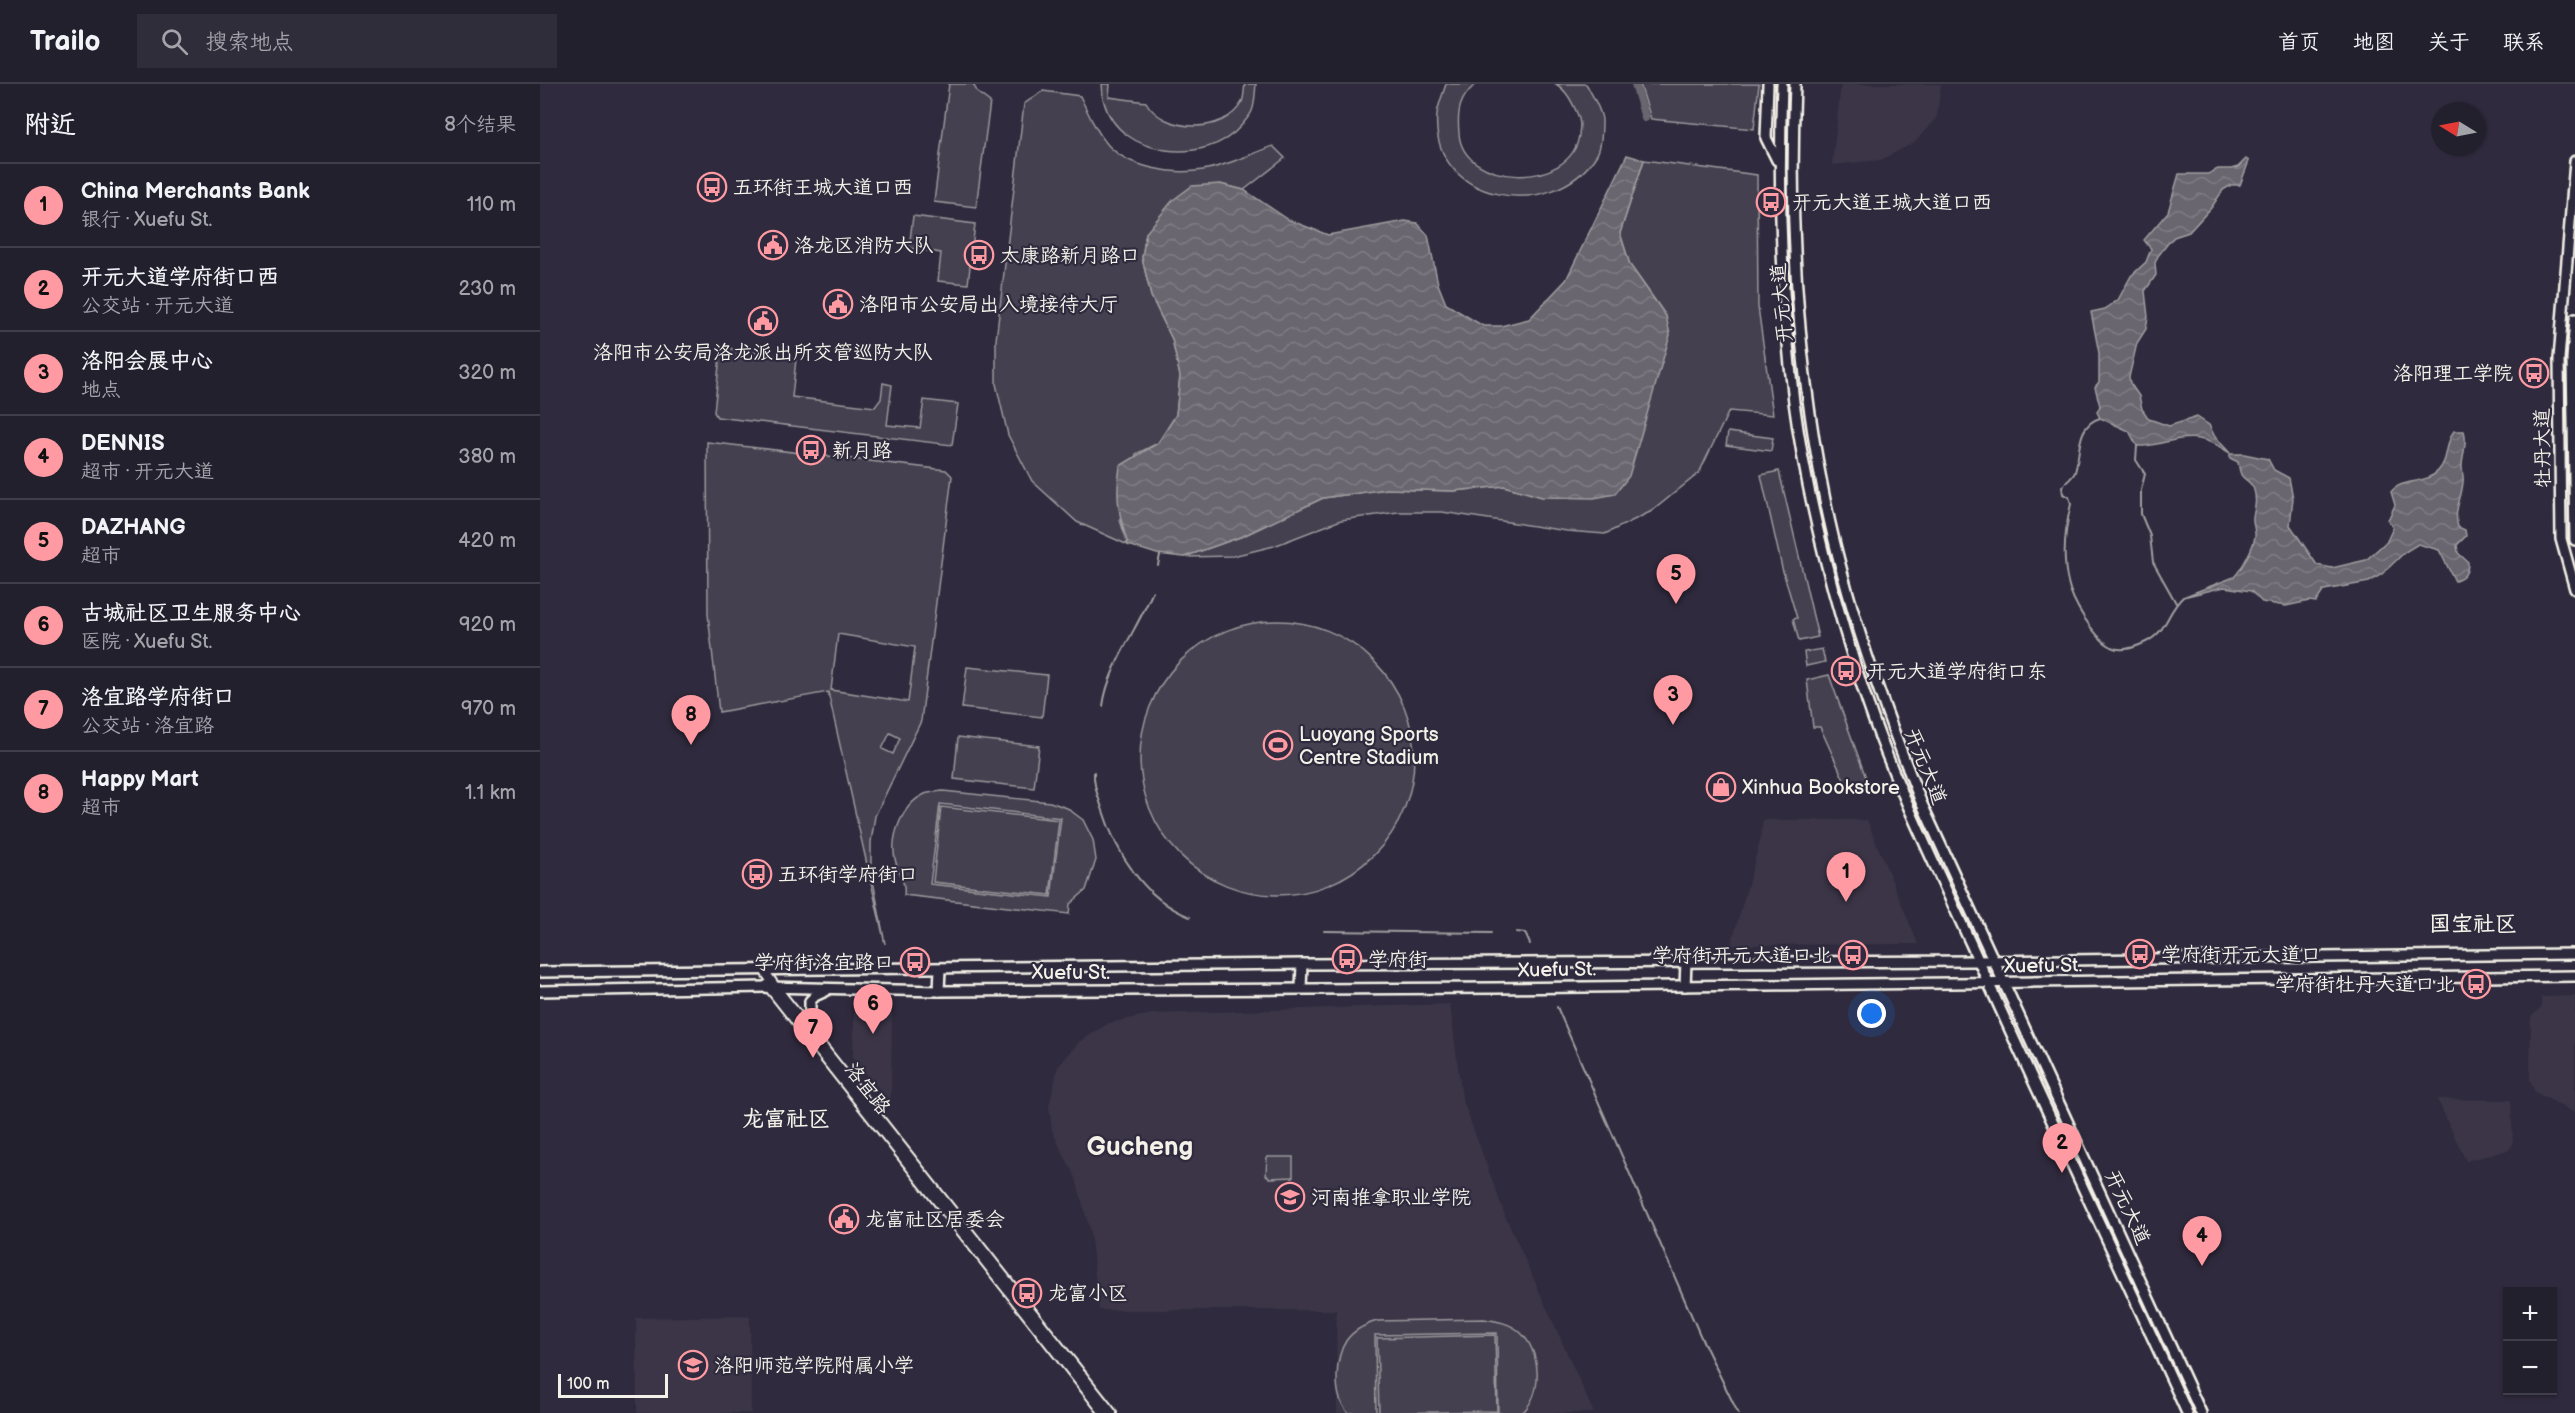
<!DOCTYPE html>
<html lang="zh">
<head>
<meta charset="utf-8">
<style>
	:root { --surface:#23202e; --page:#2f2d3a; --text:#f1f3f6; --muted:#a3a3aa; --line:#403e4a; --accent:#ff9aa2 }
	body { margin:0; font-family:"Balsamiq Sans","LXGW WenKai TC",sans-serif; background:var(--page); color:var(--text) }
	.controls { position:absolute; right:18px; bottom:18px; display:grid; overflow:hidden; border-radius:0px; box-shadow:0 2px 4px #0004 }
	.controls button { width:54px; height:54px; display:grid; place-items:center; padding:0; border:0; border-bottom:2px solid var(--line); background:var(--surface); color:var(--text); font:30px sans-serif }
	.compass { position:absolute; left:1891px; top:18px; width:54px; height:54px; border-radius:50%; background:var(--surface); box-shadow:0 2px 4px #0004; rotate:280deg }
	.scale { position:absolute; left:18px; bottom:15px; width:110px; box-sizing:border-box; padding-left:6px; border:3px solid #f4f1e8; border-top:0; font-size:16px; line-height:21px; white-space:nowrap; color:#f4f1e8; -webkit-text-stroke:4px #2f2a3d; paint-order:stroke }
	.you { position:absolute; left:1332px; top:930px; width:21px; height:21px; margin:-15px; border:4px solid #fff; border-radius:50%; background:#1a73e8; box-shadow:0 0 0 9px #1a73e833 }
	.badge { display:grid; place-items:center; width:39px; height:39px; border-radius:50%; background:var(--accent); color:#111; font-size:20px; font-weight:700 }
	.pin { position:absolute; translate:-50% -50px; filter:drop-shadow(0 2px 3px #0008) }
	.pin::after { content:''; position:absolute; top:32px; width:21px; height:18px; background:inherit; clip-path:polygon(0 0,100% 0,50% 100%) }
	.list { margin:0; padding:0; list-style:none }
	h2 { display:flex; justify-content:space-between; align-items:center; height:78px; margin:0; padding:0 24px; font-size:26px }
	h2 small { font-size:20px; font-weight:400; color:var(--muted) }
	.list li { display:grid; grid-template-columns:39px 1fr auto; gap:18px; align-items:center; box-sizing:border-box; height:84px; padding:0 24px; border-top:2px solid var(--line) }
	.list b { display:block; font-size:22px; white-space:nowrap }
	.list p { margin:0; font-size:20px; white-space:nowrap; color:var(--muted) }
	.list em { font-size:20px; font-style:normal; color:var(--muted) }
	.icon { flex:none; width:33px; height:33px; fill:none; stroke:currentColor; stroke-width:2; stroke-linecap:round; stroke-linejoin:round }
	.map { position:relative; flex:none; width:2035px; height:1329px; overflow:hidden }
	header { display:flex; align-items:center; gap:36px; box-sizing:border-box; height:84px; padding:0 30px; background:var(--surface); border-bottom:2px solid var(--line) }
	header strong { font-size:28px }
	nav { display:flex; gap:33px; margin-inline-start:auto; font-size:21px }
	.search { width:420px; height:54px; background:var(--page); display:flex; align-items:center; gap:15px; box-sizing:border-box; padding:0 21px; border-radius:0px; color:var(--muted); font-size:22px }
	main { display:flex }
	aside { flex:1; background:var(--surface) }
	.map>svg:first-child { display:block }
</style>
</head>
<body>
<header>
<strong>Trailo</strong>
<div class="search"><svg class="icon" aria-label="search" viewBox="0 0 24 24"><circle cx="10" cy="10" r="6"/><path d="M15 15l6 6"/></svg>搜索地点</div>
<nav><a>首页</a><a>地图</a><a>关于</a><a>联系</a></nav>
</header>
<main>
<aside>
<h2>附近<small>8个结果</small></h2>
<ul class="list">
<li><span class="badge">1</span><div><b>China Merchants Bank</b><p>银行 · Xuefu St.</p></div><em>110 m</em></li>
<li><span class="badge">2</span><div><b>开元大道学府街口西</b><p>公交站 · 开元大道</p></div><em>230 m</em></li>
<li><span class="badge">3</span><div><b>洛阳会展中心</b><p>地点</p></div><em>320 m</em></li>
<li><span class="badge">4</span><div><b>DENNIS</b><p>超市 · 开元大道</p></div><em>380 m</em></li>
<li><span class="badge">5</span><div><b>DAZHANG</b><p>超市</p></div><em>420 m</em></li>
<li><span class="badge">6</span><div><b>古城社区卫生服务中心</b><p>医院 · Xuefu St.</p></div><em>920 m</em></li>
<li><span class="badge">7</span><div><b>洛宜路学府街口</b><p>公交站 · 洛宜路</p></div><em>970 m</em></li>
<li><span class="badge">8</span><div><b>Happy Mart</b><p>超市</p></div><em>1.1 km</em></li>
</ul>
</aside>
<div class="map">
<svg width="2035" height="1329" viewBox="0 0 2035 1329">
	<defs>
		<pattern id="water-waves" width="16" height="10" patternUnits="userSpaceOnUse" patternTransform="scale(1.5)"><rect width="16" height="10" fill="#6a6670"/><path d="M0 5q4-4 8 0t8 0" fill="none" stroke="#807c84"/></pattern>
	</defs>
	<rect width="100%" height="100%" fill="#2f2a3d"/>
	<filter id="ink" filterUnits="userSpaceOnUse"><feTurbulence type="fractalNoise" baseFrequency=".0167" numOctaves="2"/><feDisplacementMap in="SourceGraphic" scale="12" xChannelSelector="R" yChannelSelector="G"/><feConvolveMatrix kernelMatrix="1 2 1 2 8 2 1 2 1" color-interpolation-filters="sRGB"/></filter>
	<g filter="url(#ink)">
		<g fill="#3b3647">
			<path d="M1301 0H1401L1397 33 1375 58 1341 76 1292 81Z"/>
			<path d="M1223 736H1327L1378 860 1191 861 1220 757Z"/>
			<path d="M2035 912V1029L1995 1008 1990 996 1991 933 2001 923V913Z"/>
			<path d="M910 920 922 1014 965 1131 1054 1329H797L796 1226H559L550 1147 536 1095 512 1047 509 1022 518 983 539 958 569 939 611 930Z"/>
			<path d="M352 924 351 1019 313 974 314 927Z"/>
			<path d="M1897 1015 1971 1016 1973 1060 1969 1066 1926 1077Z"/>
			<path d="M210 1232 211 1329H97L96 1234Z"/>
		</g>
		<g fill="#454050" stroke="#9c989c" stroke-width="1.5" fill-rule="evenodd">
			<path d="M409 0H433L438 9 450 18 436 123 394 118Z"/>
			<path d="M562 0H570L569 13 606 18C623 49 684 51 702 18 704 13 704 6 705 0H716C715 8 715 20 712 27 710 32 704 38 701 42 667 82 579 74 564 18 562 13 563 6 562 0Z"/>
			<path d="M906 0H936C919 14 917 28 919 49 922 104 1032 107 1039 51 1040 42 1041 38 1037 29 1032 18 1027 7 1016 0H1046L1048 3C1053 13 1062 27 1062 37 1062 46 1061 65 1056 72 1013 140 889 119 897 30 898 21 903 10 906 0Z"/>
			<path d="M1100 0H1219L1214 45 1111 35Z"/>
			<path d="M503 7 540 12C548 29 556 47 568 61 589 84 633 91 663 86 687 82 711 70 733 62L745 74 704 106 680 100 606 149 602 174 611 212 632 255 640 292 636 331 618 359 596 370 580 436 588 461 537 438 492 397 468 351 456 300V256L484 20Z"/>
			<path d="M1104 76 1217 91 1218 223 1233 331 1189 327 1159 389 1112 427 1065 450 1027 447 902 428H858L801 436 734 462 693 472 644 473 703 452 783 414 847 405 913 407 964 402 1002 413 1126 232 1090 181 1080 149Z"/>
			<path d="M373 132 435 140 428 200 398 197 401 169 369 164Z"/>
			<path d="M181 263 256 275 252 313 335 323 341 315 343 299 352 301 347 341 380 344 384 316 418 320 412 361 177 333 174 328Z"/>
			<path d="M1188 348 1233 354 1231 367 1186 361Z"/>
			<path d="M167 358 406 386 412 392 381 637 335 732 331 758V786L345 860 288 608 179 628 168 530ZM298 550 375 563 368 618 291 606ZM350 649 360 654 353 670 342 665Z"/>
			<path d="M1239 387 1278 553 1259 557 1253 535 1257 534 1242 484 1221 391Z"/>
			<circle cx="737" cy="674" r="137"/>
			<path d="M1282 565 1285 578 1266 582 1264 568Z"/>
			<path d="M427 583 507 591 502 633 422 624Z"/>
			<path d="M1289 591 1330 705H1308L1280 643H1273L1267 596Z"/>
			<path d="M418 653 499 662 494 704 414 695Z"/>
			<path d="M403 707 510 718 527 724 543 736 553 756 556 776 546 806 530 820 529 830 364 811C366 797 358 789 355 775 350 753 362 720 385 710 390 708 397 708 403 707ZM400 720 521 734 511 813 390 800Z"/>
			<path d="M401 723 519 736 510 811 393 798Z"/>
			<path d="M727 1073H753V1093L730 1094 726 1091Z"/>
			<path d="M944 1235C957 1237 970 1239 980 1248 1001 1267 1004 1309 982 1329H947L958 1328 957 1249 835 1251 836 1329H808C799 1318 797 1307 797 1293 798 1262 807 1246 837 1237Z"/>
			<path d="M955 1251 957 1327 839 1329 837 1254Z"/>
		</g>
		<g fill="url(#water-waves)" stroke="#a19ea0" stroke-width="1.5">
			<path d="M1087 71 1104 76 1080 149 1090 181 1126 232 1130 251 1089 392 1075 410 1054 414 1002 413 964 402 913 407 847 405 783 414 703 452 644 473 617 470 588 461C579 431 575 414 580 382L618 359 636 331 640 292 632 255 611 212 602 174 606 149 633 116 652 102 680 100 704 106 749 136 788 151 865 137 877 139 888 151 898 200 906 220 943 242H961L989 235 1026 196Z"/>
			<path d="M1706 75 1709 77 1700 101H1691L1683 106 1671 124 1649 148 1634 153 1629 158 1618 172 1615 179 1616 191 1605 207 1608 233 1606 245 1597 259 1589 293 1590 299 1599 312 1602 325 1609 335 1629 342 1657 333 1669 341 1675 353 1690 369C1680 363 1671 357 1659 355 1639 351 1617 363 1597 362L1589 347 1560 334 1557 328 1560 322 1555 303 1559 298V269L1551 228 1565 225 1578 216 1591 192 1606 178 1611 165 1604 156 1628 128 1639 90H1668L1678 85H1691L1698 83Z"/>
			<path d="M1914 347H1924C1928 360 1922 371 1922 383 1922 388 1924 393 1923 398 1922 414 1913 426 1918 443L1925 446 1926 452 1917 461 1918 469 1928 478C1928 488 1925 494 1915 497L1899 466 1878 460 1865 468 1842 490 1829 498 1784 506 1776 518 1769 517 1746 522 1722 518 1711 507 1684 503 1643 513 1694 493C1701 486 1714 463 1715 452 1716 446 1712 440 1713 433 1715 423 1717 416 1714 406 1712 398 1706 397 1702 392 1699 388 1699 382 1698 378L1690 374V370H1704L1728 375 1734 386 1749 394 1753 414 1750 441 1777 481 1792 484 1826 476 1847 457 1853 444 1848 436 1855 421 1851 408C1861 394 1885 401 1898 387 1909 376 1905 358 1914 347Z"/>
		</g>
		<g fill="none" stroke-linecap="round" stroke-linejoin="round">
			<g stroke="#a19ea0" stroke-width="2">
				<path d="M1560 334C1536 341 1541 368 1535 388 1533 394 1526 397 1522 403L1523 410 1529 413 1531 420C1525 445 1522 473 1528 498 1532 518 1553 552 1571 563 1582 569 1596 563 1606 558 1628 547 1626 529 1643 513"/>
				<path d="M1597 362 1596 376 1605 390 1601 406V430L1610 452 1613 478 1636 519"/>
				<path d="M618 481 620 471"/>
				<path d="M563 622C568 583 598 544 613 507"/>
				<path d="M554 688C553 700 558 712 562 724 576 769 604 815 650 833"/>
				<path d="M784 847 951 849"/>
				<path d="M976 848 985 849 990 860"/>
				<path d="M1017 923 1160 1251 1198 1329"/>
			</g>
			<path stroke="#6a6670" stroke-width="8" d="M1095 0 1105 34"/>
			<g stroke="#f4f1e8" stroke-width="12">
				<g id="minor">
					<path d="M223 885 237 905 572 1329"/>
					<path d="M227 901 564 1329"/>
				</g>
			</g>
			<g stroke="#f4f1e8" stroke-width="14">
				<g id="major">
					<path d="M1228 0 1226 54 1237 76"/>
					<path d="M1242 0C1238 106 1241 212 1254 318 1267 416 1296 526 1328 620 1356 702 1395 781 1431 860 1501 1017 1576 1172 1647 1329"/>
					<path d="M1255 0C1249 140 1257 279 1285 416 1306 519 1342 620 1381 718L1661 1329"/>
					<path d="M2035 77 2019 275 2021 455 2035 505"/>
					<path d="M2035 235 2032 275 2035 456"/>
					<path d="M0 888 762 880 1438 877 2035 870"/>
					<path d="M1145 902 1146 878"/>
					<path d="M761 904 762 880"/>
					<path d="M0 907 227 903 399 907 956 904 2035 892"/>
					<path d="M399 907 400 885"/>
					<path d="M276 955 270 935V917L275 912 286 907"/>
				</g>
			</g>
			<use href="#minor" stroke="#2f2a3d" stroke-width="8"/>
			<use href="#major" stroke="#2f2a3d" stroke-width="9"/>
		</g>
	</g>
	<defs>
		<g id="bus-ring" transform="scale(1.5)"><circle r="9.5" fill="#2f2a3d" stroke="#ff9aa2" stroke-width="1.5"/><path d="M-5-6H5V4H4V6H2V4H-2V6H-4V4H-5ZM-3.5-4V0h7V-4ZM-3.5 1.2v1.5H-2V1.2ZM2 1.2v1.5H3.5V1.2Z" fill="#ff9aa2"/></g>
		<g id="civic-ring" transform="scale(1.5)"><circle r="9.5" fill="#2f2a3d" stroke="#ff9aa2" stroke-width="1.5"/><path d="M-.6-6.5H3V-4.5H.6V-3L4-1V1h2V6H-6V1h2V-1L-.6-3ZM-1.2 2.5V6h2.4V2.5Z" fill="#ff9aa2"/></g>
		<g id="stadium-ring" transform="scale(1.5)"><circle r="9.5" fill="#2f2a3d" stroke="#ff9aa2" stroke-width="1.5"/><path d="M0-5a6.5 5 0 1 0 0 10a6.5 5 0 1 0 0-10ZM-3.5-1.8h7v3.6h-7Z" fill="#ff9aa2"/></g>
		<g id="shop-ring" transform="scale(1.5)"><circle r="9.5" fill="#2f2a3d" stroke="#ff9aa2" stroke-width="1.5"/><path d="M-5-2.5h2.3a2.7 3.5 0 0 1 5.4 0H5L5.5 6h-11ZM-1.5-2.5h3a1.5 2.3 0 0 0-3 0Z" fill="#ff9aa2"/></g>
		<g id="university-ring" transform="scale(1.5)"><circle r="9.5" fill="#2f2a3d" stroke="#ff9aa2" stroke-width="1.5"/><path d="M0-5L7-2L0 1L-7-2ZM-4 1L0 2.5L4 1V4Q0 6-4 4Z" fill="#ff9aa2"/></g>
		<g id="school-ring" transform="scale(1.5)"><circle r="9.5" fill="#2f2a3d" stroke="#ff9aa2" stroke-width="1.5"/><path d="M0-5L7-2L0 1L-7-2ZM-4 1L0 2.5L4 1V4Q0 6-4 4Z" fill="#ff9aa2"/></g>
	</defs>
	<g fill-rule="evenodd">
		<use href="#bus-ring" x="172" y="103"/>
		<use href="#bus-ring" x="1231" y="118"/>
		<use href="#civic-ring" x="233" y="161"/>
		<use href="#bus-ring" x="439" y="171"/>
		<use href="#civic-ring" x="298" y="220"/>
		<use href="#civic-ring" x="223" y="237"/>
		<use href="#bus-ring" x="1994" y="289"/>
		<use href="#bus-ring" x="271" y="366"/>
		<use href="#bus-ring" x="1306" y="587"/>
		<use href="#stadium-ring" x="738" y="661"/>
		<use href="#shop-ring" x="1181" y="703"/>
		<use href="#bus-ring" x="217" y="790"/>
		<use href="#bus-ring" x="1600" y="870"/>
		<use href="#bus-ring" x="1313" y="871"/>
		<use href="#bus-ring" x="807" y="875"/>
		<use href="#bus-ring" x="375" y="878"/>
		<use href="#bus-ring" x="1936" y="900"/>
		<use href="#university-ring" x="750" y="1113"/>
		<use href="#civic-ring" x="304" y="1135"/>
		<use href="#bus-ring" x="487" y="1209"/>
		<use href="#school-ring" x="153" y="1281"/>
	</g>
	<g text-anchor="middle" stroke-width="4.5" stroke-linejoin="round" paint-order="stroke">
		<g font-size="20" fill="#f4f1e8" stroke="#2f2a3d" text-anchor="start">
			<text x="193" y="110">五环街王城大道口西</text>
			<text x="1252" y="125">开元大道王城大道口西</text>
			<text x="254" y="168">洛龙区消防大队</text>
			<text x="460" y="178">太康路新月路口</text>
			<text x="319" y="227">洛阳市公安局出入境接待大厅</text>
			<text x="223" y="275" text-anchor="middle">洛阳市公安局洛龙派出所交管巡防大队</text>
			<text x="1973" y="296" text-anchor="end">洛阳理工学院</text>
			<text x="292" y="373">新月路</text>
			<text x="1327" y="594">开元大道学府街口东</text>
			<text x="759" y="657">Luoyang Sports<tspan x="759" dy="23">Centre Stadium</tspan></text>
			<text x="1202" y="710">Xinhua Bookstore</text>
			<text x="238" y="797">五环街学府街口</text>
			<text x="1621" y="877">学府街开元大道口</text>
			<text x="1292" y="878" text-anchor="end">学府街开元大道口北</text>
			<text x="828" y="882">学府街</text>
			<text x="354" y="885" text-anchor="end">学府街洛宜路口</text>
			<text x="1915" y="907" text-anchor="end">学府街牡丹大道口北</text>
			<text x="771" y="1120">河南推拿职业学院</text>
			<text x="325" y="1142">龙富社区居委会</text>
			<text x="508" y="1216">龙富小区</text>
			<text x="174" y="1288">洛阳师范学院附属小学</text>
		</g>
		<g font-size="20" fill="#f4f1e8" stroke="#2f2a3d">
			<text transform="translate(1241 219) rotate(-95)" y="7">开元大道</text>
			<text transform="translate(2002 364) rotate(-91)" y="7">牡丹大道</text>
			<text transform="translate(1386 682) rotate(68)" y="7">开元大道</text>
			<text transform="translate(1503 881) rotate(-1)" y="7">Xuefu St.</text>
			<text transform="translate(1017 885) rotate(-1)" y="7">Xuefu St.</text>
			<text x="531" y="895">Xuefu St.</text>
			<text transform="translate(328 1004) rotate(52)" y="7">洛宜路</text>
			<text transform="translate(1588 1123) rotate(65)" y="7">开元大道</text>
		</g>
		<g font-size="22" font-weight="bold" fill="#f4f1e8" stroke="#2f2a3d">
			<text x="1933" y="847">国宝社区</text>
			<text x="246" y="1042">龙富社区</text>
		</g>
		<g font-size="26" font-weight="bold" fill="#f4f1e8" stroke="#2f2a3d">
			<text x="600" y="1071">Gucheng</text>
		</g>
	</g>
</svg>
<div class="controls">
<button>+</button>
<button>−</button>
</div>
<svg class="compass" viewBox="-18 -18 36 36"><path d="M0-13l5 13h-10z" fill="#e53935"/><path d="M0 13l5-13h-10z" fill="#a3a3aa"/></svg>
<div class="scale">100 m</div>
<div class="you"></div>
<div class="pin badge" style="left:1306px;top:818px">1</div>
<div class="pin badge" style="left:1522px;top:1089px">2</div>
<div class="pin badge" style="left:1133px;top:641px">3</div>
<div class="pin badge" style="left:1662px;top:1182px">4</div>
<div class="pin badge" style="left:1136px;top:520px">5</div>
<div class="pin badge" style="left:333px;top:950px">6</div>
<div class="pin badge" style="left:273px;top:974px">7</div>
<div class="pin badge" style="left:151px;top:661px">8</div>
</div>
</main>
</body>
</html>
